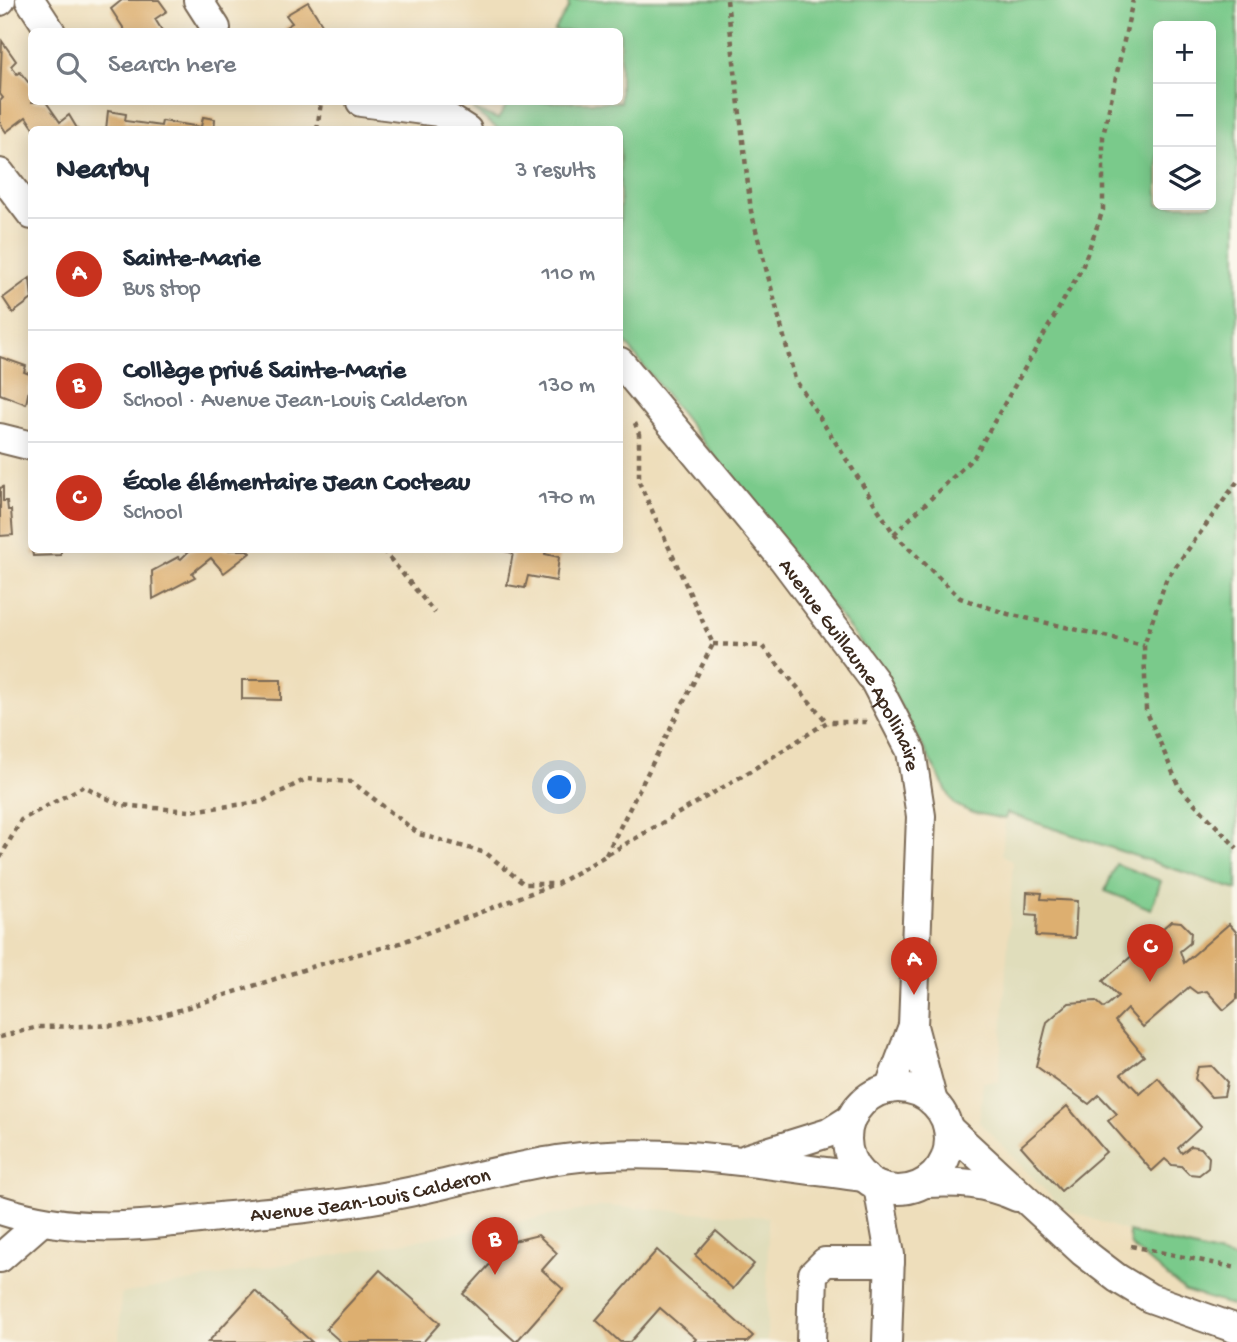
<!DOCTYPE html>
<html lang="en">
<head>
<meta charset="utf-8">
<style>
	:root { --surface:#fff; --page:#f6f6f7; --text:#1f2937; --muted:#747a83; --line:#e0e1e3; --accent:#c8321e }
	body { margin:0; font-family:"Gochi Hand",sans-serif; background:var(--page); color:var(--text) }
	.controls { position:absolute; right:21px; top:21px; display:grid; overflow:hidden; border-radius:10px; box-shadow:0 4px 18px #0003 }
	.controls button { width:63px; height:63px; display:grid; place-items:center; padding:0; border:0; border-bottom:2px solid var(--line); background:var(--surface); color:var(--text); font:35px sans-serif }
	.you { position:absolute; left:560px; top:788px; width:24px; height:24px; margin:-18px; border:5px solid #fff; border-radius:50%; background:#1a73e8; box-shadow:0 0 0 10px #1a73e833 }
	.badge { display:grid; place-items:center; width:46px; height:46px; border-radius:50%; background:var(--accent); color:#fff; font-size:23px; font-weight:700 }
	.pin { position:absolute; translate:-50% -58px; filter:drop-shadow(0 2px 4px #0008) }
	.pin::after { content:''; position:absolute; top:37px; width:24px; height:21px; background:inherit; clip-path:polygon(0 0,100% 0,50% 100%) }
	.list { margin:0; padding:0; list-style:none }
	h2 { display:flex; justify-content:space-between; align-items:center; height:91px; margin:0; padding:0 28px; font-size:30px }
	h2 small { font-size:23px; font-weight:400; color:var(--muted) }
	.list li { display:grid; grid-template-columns:46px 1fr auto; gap:21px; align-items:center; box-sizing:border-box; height:112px; padding:0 28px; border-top:2px solid var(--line) }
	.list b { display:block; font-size:26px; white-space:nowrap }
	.list p { margin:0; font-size:23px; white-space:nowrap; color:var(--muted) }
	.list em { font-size:23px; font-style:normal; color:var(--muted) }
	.icon { flex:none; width:38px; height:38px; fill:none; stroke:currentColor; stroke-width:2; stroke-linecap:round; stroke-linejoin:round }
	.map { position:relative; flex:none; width:1237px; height:1342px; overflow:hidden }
	.search { position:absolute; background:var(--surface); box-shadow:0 4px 18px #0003; left:28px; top:28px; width:595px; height:77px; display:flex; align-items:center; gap:18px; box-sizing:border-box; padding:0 24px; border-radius:10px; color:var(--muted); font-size:26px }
	.panel { position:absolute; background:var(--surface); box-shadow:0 4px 18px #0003; left:28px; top:126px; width:595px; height:427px; border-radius:10px }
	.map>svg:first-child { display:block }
</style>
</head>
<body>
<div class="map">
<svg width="1237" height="1342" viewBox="0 0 1237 1342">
	<rect width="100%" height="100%" fill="#fbf7ec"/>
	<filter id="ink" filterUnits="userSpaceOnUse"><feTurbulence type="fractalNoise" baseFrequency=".0143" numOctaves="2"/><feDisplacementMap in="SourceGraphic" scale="14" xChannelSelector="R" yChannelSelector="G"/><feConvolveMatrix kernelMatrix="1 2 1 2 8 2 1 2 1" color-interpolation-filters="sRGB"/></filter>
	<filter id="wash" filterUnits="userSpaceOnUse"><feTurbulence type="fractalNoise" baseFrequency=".00686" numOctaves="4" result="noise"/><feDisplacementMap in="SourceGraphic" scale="28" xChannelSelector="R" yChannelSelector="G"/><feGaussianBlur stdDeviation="1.57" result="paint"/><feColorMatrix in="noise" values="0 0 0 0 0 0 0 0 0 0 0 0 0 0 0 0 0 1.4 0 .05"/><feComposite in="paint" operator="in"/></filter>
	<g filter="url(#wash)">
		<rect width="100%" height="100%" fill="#eedebb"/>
		<g fill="#e0ddbb">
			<path d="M1006 813 1237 890V1259L1128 1232 1062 1208 979 1122 983 1082H999L1013 862 1002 854Z"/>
			<path d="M605 1206 768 1217 767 1342H119L121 1294Z"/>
		</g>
		<g fill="#7aca8b" stroke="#5a7a54" stroke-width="2" fill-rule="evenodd">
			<path d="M568 0H1237V890L1007 813 1005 819 970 812 954 804 878 665 620 336V130L498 129 472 109 498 119 509 102H620V32L554 31 569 7ZM1158 26H1211V205H1158Z"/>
			<path d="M1116 864 1161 881 1151 909 1105 891Z"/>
			<path d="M1128 1232 1237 1259V1307L1185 1291 1131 1246Z"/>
		</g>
		<g id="blocks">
			<g fill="#ddaf70">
				<path d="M122 0H159L167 11 155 19 163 32H126L111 9Z"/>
				<path d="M308 2 327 32H286L284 28 292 23 286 15Z"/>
				<path d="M2 41 16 61 11 66 17 74 20 72 32 87V102H46L60 122 69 115 78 130H35L26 117 6 132 0 123V101L3 98 0 94Z"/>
				<path d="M108 111 126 114 125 121 161 126 162 121 201 127 203 117 215 119 214 130H106Z"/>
				<path d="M30 278 32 299 13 313 3 298Z"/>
				<path d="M0 357 26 366 24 372 32 375 26 404 0 394Z"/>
				<path d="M3 487V501H7L8 510H11L13 535 0 536V488Z"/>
				<path d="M32 550H61V555L33 556Z"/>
				<path d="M190 550H247L250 553 224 573 211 558 192 573 195 577 153 599 152 571 178 557 181 559Z"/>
				<path d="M500 550H546L545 554 559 557 556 581 528 576 525 588 507 585 513 553Z"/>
				<path d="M242 680H281V700L242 699Z"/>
				<path d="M1027 892 1042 893 1041 899 1077 901 1075 938 1036 936 1037 915 1026 914Z"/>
				<path d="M1171 921 1181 922 1191 932 1190 943 1180 951 1184 963 1229 924 1237 933V999L1224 1010 1207 991 1197 993 1189 987 1143 1027 1127 1009 1115 1021 1144 1056 1121 1074 1140 1094 1158 1078 1201 1127 1178 1148 1182 1153 1191 1146 1201 1148 1209 1157 1208 1168 1199 1175 1189 1174 1181 1166 1172 1165 1165 1159 1152 1171 1108 1121 1117 1114 1099 1095 1089 1104 1036 1066 1047 1022 1069 1003 1096 1001 1104 1008 1118 996 1103 981 1150 940 1163 955 1169 950 1161 941 1162 929Z"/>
				<path d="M1212 1066 1227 1082 1224 1096 1211 1097 1195 1079 1198 1067Z"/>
				<path d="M1067 1106 1106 1152 1061 1191 1021 1146Z"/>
				<path d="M716 1231 754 1264 733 1289 695 1255Z"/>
				<path d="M538 1235 557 1253 542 1270 563 1289 516 1342 463 1294 510 1242Z"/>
				<path d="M657 1250 753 1336 747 1342H693L696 1339 660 1308 630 1342H620L596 1320Z"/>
				<path d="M380 1270 440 1323 423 1342H341L326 1329Z"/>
				<path d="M255 1291 312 1342H208Z"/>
			</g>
		</g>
	</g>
	<g filter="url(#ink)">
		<use href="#blocks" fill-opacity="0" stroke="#7a6955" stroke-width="2"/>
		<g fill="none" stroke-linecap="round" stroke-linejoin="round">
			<g stroke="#7a6955" stroke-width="32">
				<g id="minor">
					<path d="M30 0 51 32"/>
					<path d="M198 0 216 28"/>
					<path d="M0 1 1 0"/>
					<path d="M361 102 439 112 467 130"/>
					<path d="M0 173 32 215"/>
					<path id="s1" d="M620 362 783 559 874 680 911 751 921 816 913 1026 933 1102"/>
					<path d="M0 438 32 446"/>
					<circle cx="898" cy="1139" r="51"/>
					<path d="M889 1089 913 1026"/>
					<path d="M948 1128 1083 1252 1117 1278 1150 1298 1237 1329"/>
					<path d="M748 1158 828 1133 852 1118"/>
					<path d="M925 1183C959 1181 985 1183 1017 1197"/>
					<path d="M878 1186 890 1255 887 1342"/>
					<path id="s2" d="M0 1210C75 1234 133 1227 209 1218 276 1211 343 1206 409 1192 461 1181 512 1166 564 1159 665 1145 766 1165 865 1177"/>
					<path d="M0 1258 40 1223"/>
					<path d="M811 1342 813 1274 825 1262H890"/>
				</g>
			</g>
			<g stroke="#7a6955" stroke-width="4.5" stroke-dasharray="5 5" stroke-linecap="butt">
				<path d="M727 0 751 211 795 379 894 534 960 598 1008 614 1144 645"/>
				<path d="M317 130 321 102"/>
				<path d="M1237 482 1166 580 1144 645 1146 710 1179 787 1237 848"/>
				<path d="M894 534 974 457 1082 268 1103 210V136L1133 0"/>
				<path d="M383 550 435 613"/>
				<path d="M713 644 762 646 827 722"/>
				<path d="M606 855 713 644 639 482V434L635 423"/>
				<path d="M0 858 21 820 84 786 120 805 190 811 261 802 306 779 352 782 419 834 486 853 524 884H557L749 772 827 722H868"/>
				<path d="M0 1037 38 1027 133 1025 321 964 400 943 552 885"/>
				<path d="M1131 1246 1237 1268"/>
			</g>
			<use href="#minor" stroke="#fff" stroke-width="28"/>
		</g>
	</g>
	<g text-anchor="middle" stroke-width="5" stroke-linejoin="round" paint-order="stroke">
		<g font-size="21" fill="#3b2a1e" stroke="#fbf7ec">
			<text dy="7" stroke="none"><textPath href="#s1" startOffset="382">Avenue Guillaume Apollinaire</textPath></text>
			<text dy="7" stroke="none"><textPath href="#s2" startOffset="374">Avenue Jean-Louis Calderon</textPath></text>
		</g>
	</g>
</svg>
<div class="controls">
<button>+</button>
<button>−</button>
<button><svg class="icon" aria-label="layers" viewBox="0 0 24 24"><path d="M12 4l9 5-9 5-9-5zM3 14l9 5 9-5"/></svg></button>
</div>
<div class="you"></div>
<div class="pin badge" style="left:914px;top:995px">A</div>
<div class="pin badge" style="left:495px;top:1275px">B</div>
<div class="pin badge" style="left:1150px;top:982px">C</div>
<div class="search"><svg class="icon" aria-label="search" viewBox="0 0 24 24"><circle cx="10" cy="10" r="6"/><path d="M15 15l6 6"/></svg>Search here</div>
<section class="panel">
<h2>Nearby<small>3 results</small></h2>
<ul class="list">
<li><span class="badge">A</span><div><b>Sainte-Marie</b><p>Bus stop</p></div><em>110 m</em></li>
<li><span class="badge">B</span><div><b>Collège privé Sainte-Marie</b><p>School · Avenue Jean-Louis Calderon</p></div><em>130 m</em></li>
<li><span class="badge">C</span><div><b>École élémentaire Jean Cocteau</b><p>School</p></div><em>170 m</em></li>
</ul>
</section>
</div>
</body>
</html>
